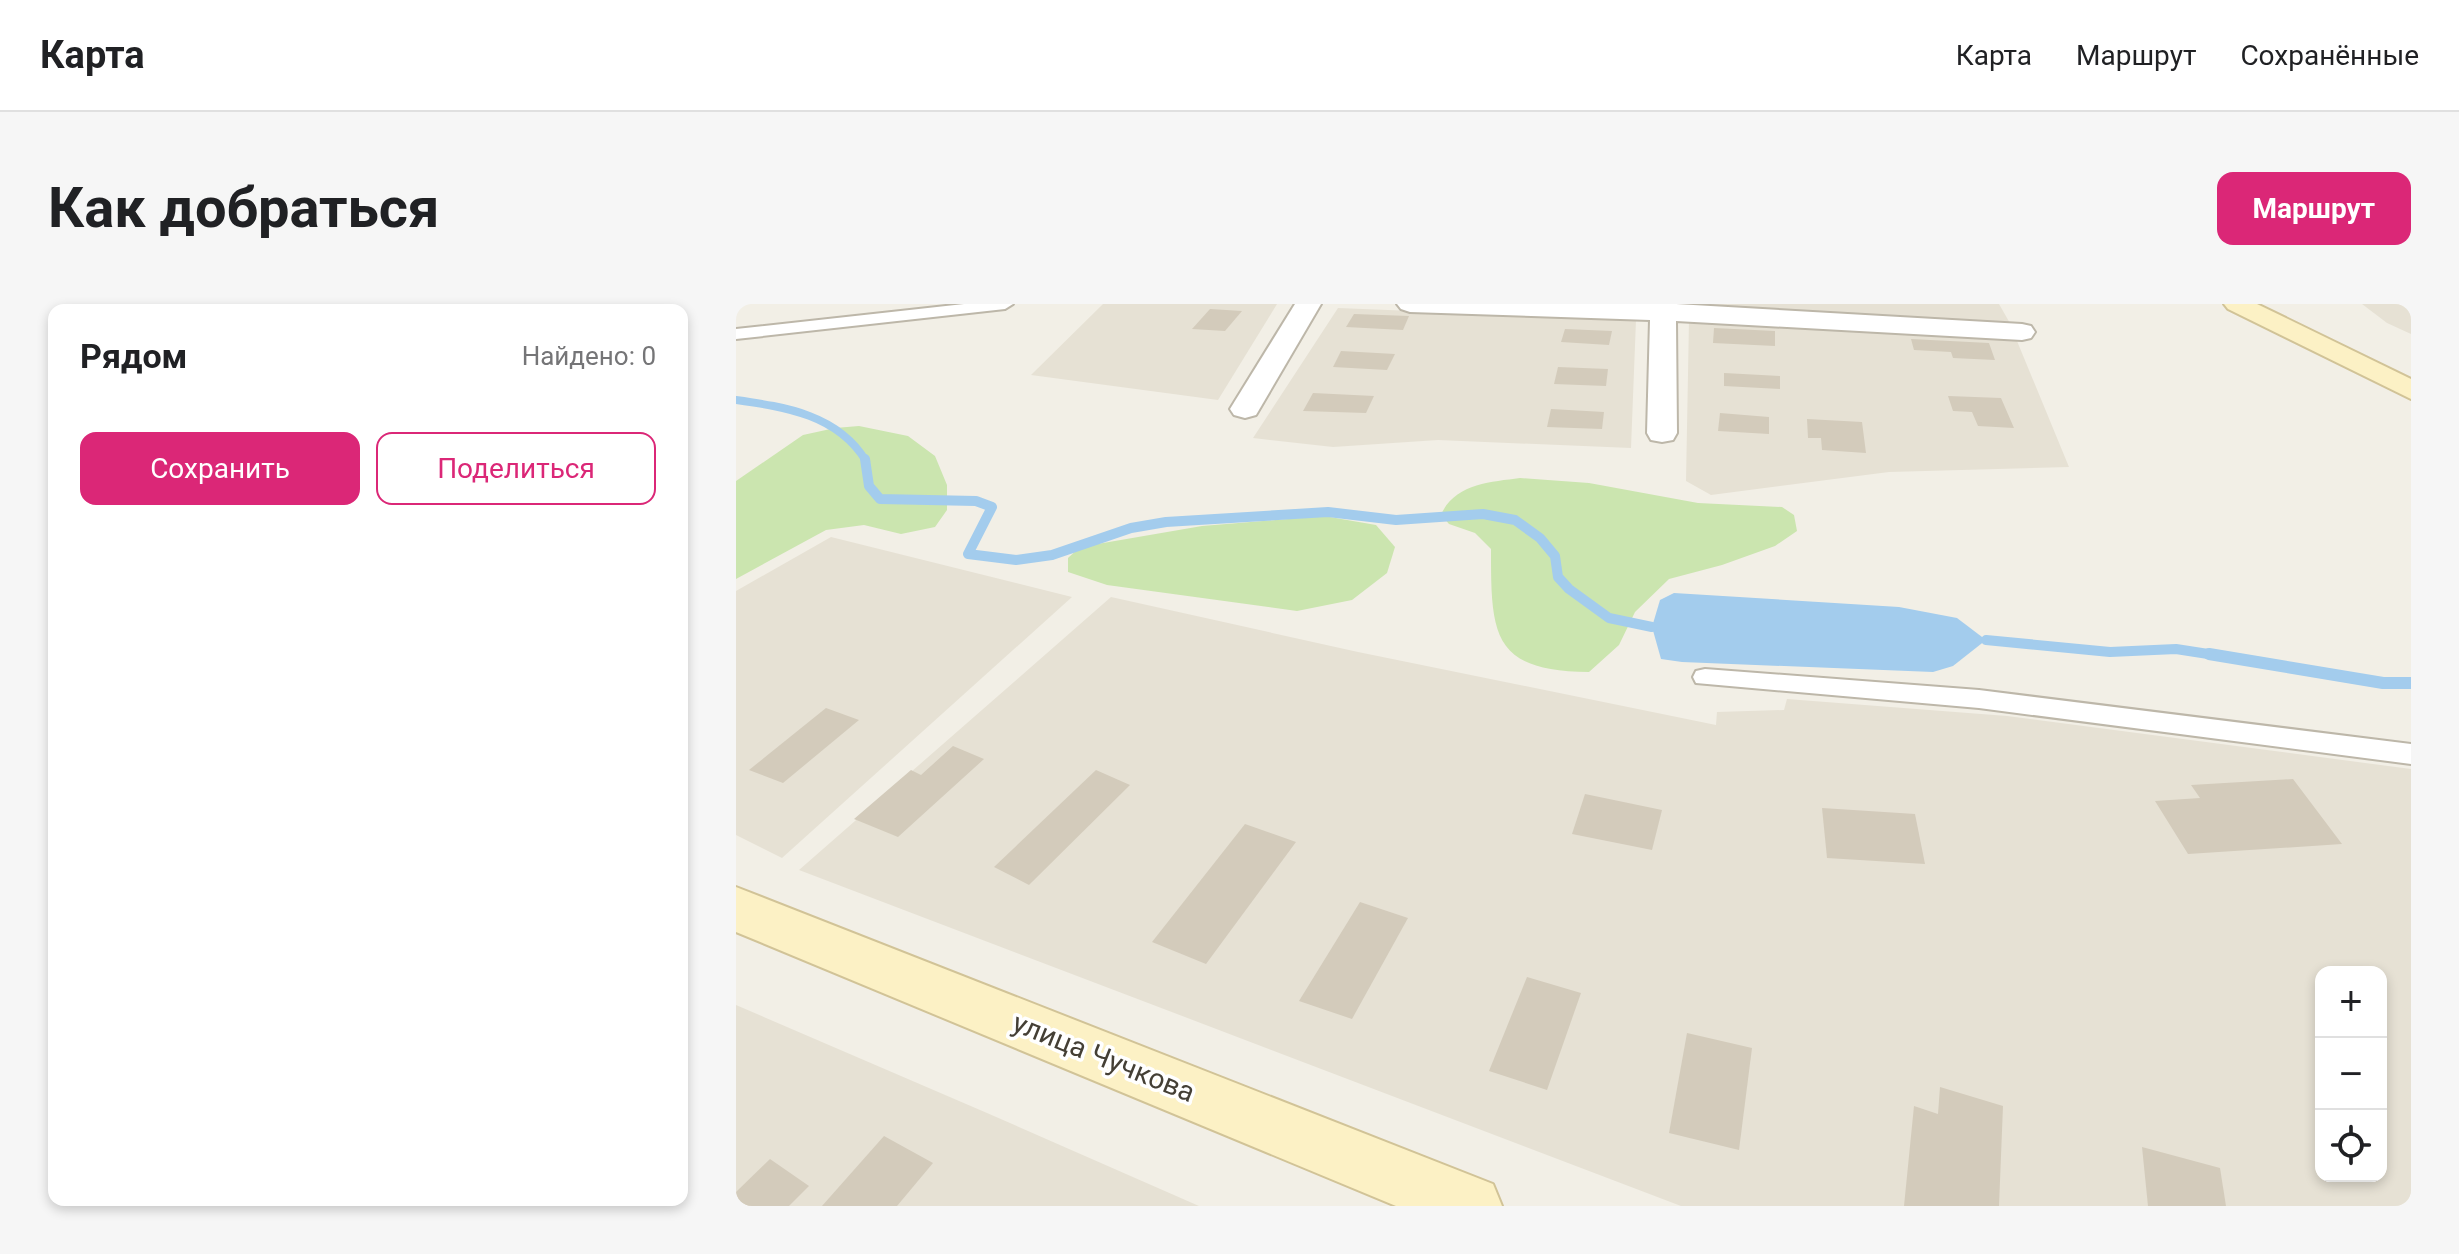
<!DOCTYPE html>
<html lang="ru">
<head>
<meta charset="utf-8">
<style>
	:root { --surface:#fff; --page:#f6f6f6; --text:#202124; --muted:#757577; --line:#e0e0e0; --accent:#db2777 }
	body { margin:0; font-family:Roboto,sans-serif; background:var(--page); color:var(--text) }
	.controls { position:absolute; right:24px; bottom:24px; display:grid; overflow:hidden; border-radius:16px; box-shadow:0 4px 12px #0003 }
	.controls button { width:72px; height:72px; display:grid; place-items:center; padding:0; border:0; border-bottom:2px solid var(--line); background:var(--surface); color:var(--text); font:40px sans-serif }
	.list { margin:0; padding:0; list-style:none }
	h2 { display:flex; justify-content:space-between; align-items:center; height:104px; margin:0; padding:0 32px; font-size:34px }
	h2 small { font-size:26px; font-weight:400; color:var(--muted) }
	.actions { display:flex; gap:16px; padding:24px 32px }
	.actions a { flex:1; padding:18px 0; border:2px solid var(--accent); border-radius:16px; text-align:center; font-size:28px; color:var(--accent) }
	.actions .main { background:var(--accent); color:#fff }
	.icon { flex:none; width:44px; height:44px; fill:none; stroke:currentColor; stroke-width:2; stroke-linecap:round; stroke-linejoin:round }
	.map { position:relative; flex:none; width:1675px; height:902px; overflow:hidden; border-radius:16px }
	header { display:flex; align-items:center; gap:48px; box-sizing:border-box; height:112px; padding:0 40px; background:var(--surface); border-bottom:2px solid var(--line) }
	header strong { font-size:38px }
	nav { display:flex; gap:44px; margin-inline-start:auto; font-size:28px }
	.intro { display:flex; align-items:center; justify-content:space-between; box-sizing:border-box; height:192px; padding:0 48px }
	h1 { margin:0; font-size:56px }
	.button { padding:20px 36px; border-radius:16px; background:var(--accent); color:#fff; font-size:28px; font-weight:700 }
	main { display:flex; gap:48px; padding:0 48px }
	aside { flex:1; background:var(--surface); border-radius:16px; box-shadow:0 4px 12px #0003 }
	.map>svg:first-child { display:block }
</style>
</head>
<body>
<header>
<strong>Карта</strong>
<nav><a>Карта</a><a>Маршрут</a><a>Сохранённые</a></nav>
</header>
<div class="intro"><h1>Как добраться</h1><a class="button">Маршрут</a></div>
<main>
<aside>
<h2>Рядом<small>Найдено: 0</small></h2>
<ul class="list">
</ul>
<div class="actions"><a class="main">Сохранить</a><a>Поделиться</a></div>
</aside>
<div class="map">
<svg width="1675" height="902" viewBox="0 0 1675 902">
	<rect width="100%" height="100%" fill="#f2efe6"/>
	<g fill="#e6e1d4" fill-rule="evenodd">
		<path d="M367 0H541L482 96 295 71Z"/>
		<path d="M955 0H1263L1275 21 955 1Z"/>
		<path d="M1626 0H1675V30L1651 19Z"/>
		<path d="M602 4 900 16 895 144 702 136 597 143 517 134Z"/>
		<path d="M953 16 1121 24 1281 37 1333 163 1153 168 975 191 950 177Z"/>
		<path d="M95 233 336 293 46 554 0 531V287Z"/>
		<path d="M375 293 622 348 980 421 981 408 1048 406 1051 395 1271 412 1675 465V902H945L63 566ZM1585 668H1645V872H1585Z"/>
		<path d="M0 701 251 809 463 902H0Z"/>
	</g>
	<g fill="#cbe5af">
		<path d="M123 122 172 132 199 152 211 181V206L199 223 165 230 128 221 90 226 0 275V177L67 131 99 124Z"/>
		<path d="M784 174 853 179 962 199 1046 203 1058 211 1061 227 1039 242 986 261 933 275 899 308 883 341 853 368C756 367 755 331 755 245L739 229 713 220 705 211C718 180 754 178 784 174Z"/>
		<path d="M588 212 640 221 659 243 651 269 616 296 561 307 371 281 332 268V254L344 243 466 222Z"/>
	</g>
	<path fill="#a3cced" d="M938 289 1163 303 1221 314 1250 336 1217 362 1197 368 946 358 925 355 916 323 924 296Z"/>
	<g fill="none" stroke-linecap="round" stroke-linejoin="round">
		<path stroke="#a3cced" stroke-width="8" d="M0 96C50 103 102 111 130 157"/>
		<g stroke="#a3cced" stroke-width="10">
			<path d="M129 155 133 182 144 195 240 197 256 203 232 250 280 256 316 251 395 224 430 218 592 208 660 216 747 210 779 216 804 234 819 252 822 273 833 285 873 314 916 323"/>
			<path d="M1250 336 1374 348 1440 345 1485 352"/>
		</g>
		<path stroke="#a3cced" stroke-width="12" d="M1473 350 1647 379H1675"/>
	</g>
	<g fill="#d3cbbb">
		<path d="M474 5 506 7 489 27 456 25Z"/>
		<path d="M618 10 673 12 667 26 610 23Z"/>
		<path d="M978 24 1039 27V42L977 39Z"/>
		<path d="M829 25 876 27 873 41 825 38Z"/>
		<path d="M1175 35 1253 39 1259 56 1217 54 1215 48 1178 46Z"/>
		<path d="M605 47 659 50 651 66 597 63Z"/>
		<path d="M822 63 872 65 870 82 818 80Z"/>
		<path d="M988 69 1044 72V85L988 82Z"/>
		<path d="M577 89 638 92 630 109 567 107Z"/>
		<path d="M1212 92 1265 94 1278 124 1242 122 1236 108 1217 107Z"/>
		<path d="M815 105 868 108 866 125 811 123Z"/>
		<path d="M984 109 1033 113V130L982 127Z"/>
		<path d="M1071 115 1126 118 1130 149 1086 146 1085 134H1072Z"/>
		<path d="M90 404 123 416 47 479 13 466Z"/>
		<path d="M217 442 248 455 162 533 118 515 175 466 185 471Z"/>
		<path d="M360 466 394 481 293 581 258 563Z"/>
		<path d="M1557 475 1606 540 1452 550 1419 497 1464 494 1455 481Z"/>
		<path d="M849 490 926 506 916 546 836 530Z"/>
		<path d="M1086 504 1179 510 1189 560 1091 554Z"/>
		<path d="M509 520 560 538 470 660 416 638Z"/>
		<path d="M624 598 672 614 616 715 563 697Z"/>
		<path d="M791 673 845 689 811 786 753 767Z"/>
		<path d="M951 729 1016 744 1003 846 933 829Z"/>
		<path d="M1204 783 1267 802 1263 902H1168L1178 802 1202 810Z"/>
		<path d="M148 832 197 859 161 902H86Z"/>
		<path d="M1406 843 1484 864 1490 902H1412Z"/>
		<path d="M34 855 73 882 53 902H0V888Z"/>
	</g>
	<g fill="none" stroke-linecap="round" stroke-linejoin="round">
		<g stroke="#bdb7a9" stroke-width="4">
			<g id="lane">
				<path d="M228 0H277L269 5 0 35V25Z"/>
				<path d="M969 365 1243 386 1675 440V460L1243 404 960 379 957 373 960 367Z"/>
			</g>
		</g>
		<g stroke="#bdb7a9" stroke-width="4">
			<g id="street">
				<path d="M559 0H585L520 111 509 114 498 111 494 105Z"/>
				<path d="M661 0H940L1286 20 1295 22 1299 28 1295 34 1286 36 940 17 941 129 937 136 926 138 915 136 911 129 914 16 674 8 665 5Z"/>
			</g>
		</g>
		<g stroke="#d1c397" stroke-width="4">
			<g id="secondary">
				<path d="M1488 0H1521L1675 75V95L1492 5Z"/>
				<path d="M0 583 757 880 766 902H660L0 628Z"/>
			</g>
		</g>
		<use href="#lane" fill="#fff" fill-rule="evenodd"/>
		<use href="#street" fill="#fff" fill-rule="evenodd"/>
		<use href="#secondary" fill="#fcf1c5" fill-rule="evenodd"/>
	</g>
	<g text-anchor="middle" stroke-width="7" stroke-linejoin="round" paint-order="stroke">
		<g font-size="28" fill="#443f35" stroke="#fff">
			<text transform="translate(368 753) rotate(22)" y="10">улица Чучкова</text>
		</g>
	</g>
</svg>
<div class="controls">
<button>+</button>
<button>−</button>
<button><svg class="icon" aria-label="locate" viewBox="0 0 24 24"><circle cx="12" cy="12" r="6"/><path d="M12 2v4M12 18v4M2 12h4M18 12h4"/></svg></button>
</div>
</div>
</main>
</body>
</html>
